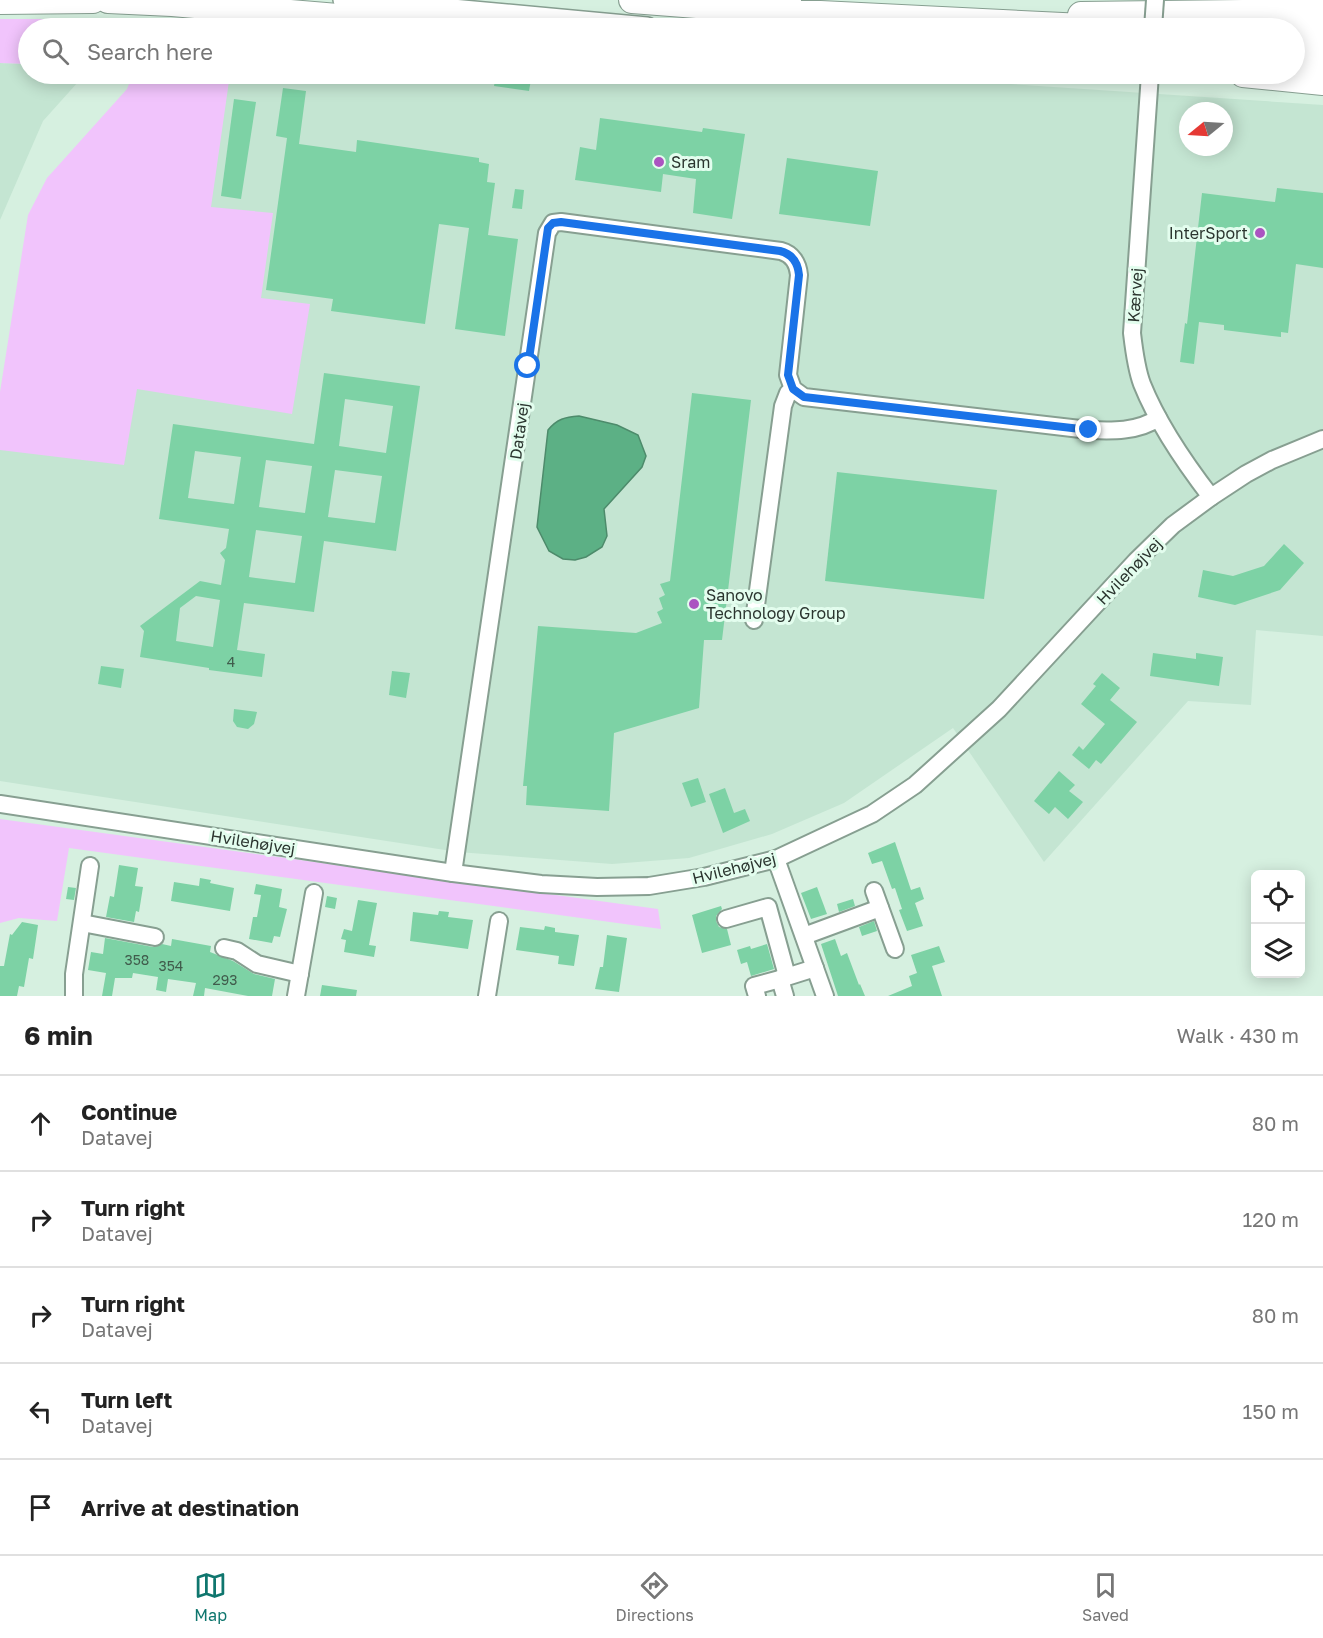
<!DOCTYPE html>
<html lang="en">
<head>
<meta charset="utf-8">
<style>
	:root { --surface:#fff; --page:#f6f6f6; --text:#222; --muted:#767676; --line:#e0e0e0; --accent:#0f766e }
	body { margin:0; font-family:"Golos Text",sans-serif; background:var(--page); color:var(--text) }
	.controls { position:absolute; right:18px; bottom:18px; display:grid; overflow:hidden; border-radius:9px; box-shadow:0 3px 15px #0003 }
	.controls button { width:54px; height:54px; display:grid; place-items:center; padding:0; border:0; border-bottom:2px solid var(--line); background:var(--surface); color:var(--text); font:30px sans-serif }
	.compass { position:absolute; left:1179px; top:102px; width:54px; height:54px; border-radius:50%; background:var(--surface); box-shadow:0 3px 15px #0003; rotate:252deg }
	.stop { position:absolute; width:18px; height:18px; margin:-14px; border:4px solid #1a73e8; border-radius:50%; background:#fff }
	.stop.end { background:#1a73e8; border-color:#fff; box-shadow:0 2px 6px #0008 }
	.list { margin:0; padding:0; list-style:none }
	h2 { display:flex; justify-content:space-between; align-items:center; height:78px; margin:0; padding:0 24px; font-size:26px }
	h2 small { font-size:20px; font-weight:400; color:var(--muted) }
	.list li { display:grid; grid-template-columns:39px 1fr auto; gap:18px; align-items:center; box-sizing:border-box; height:96px; padding:0 24px; border-top:2px solid var(--line) }
	.list b { display:block; font-size:22px; white-space:nowrap }
	.list p { margin:0; font-size:20px; white-space:nowrap; color:var(--muted) }
	.list em { font-size:20px; font-style:normal; color:var(--muted) }
	.icon { flex:none; width:33px; height:33px; fill:none; stroke:currentColor; stroke-width:2; stroke-linecap:round; stroke-linejoin:round }
	.map { position:relative; flex:none; width:1323px; height:996px; overflow:hidden }
	.search { position:absolute; background:var(--surface); box-shadow:0 3px 15px #0003; left:18px; right:18px; top:18px; height:66px; display:flex; align-items:center; gap:15px; box-sizing:border-box; padding:0 21px; border-radius:33px; color:var(--muted); font-size:22px }
	.sheet { height:558px; background:var(--surface) }
	nav { display:flex; justify-content:space-around; align-items:center; box-sizing:border-box; height:84px; border-top:2px solid var(--line); background:var(--surface); font-size:16px; color:var(--muted) }
	nav a { display:grid; justify-items:center; gap:3px }
	nav .on { color:var(--accent) }
	.map>svg:first-child { display:block }
</style>
</head>
<body>
<div class="map">
<svg width="1323" height="996" viewBox="0 0 1323 996">
	<rect width="100%" height="100%" fill="#d6f0e0"/>
	<g fill="#c4e5d2" fill-rule="evenodd">
		<path d="M0 63 28 64V74H61L78 82 43 121 0 220Z"/>
		<path d="M135 74H859L1323 105V636L1256 630 1251 705 1188 701 1044 862 953 728 844 803 772 834 689 858 612 864 458 852 0 781V431ZM1188 111H1224V147H1188Z"/>
	</g>
	<g fill="#f1c4fc">
		<path d="M0 19H124L122 28H28V64L0 63Z"/>
		<path d="M152 25 236 28H151Z"/>
		<path d="M133 74H230L211 207 273 213 261 298 310 304 292 414 137 389 124 465 0 450V392L28 215 47 178 127 89Z"/>
		<path d="M0 819 658 909 661 929 69 848 57 921 19 918 0 923Z"/>
	</g>
	<path fill="#5cb085" stroke="#4d8b6b" stroke-width="1.5" d="M579 416 617 425 638 435 646 456 642 467 604 509 607 536 602 547 586 557 575 560 563 559 549 551 537 527 548 430C557 419 565 417 579 416Z"/>
	<g fill="#7dd2a5" fill-rule="evenodd">
		<path d="M496 74H532L529 91 494 86Z"/>
		<path d="M283 88 306 91 299 144 356 152 357 140 479 158V162L489 164 487 182 495 183 488 235 518 239 505 336 455 329 469 228 439 224 425 324 331 311 333 299 266 290 287 138 276 136Z"/>
		<path d="M234 99 256 102 241 199 221 196Z"/>
		<path d="M600 118 702 132 703 128 745 134 732 219 693 213 696 179 663 174 661 192 575 180 580 147 596 150Z"/>
		<path d="M787 158 878 171 870 226 779 214Z"/>
		<path d="M1277 188 1323 193V268L1296 264 1288 333 1281 332V337L1224 330V325L1199 322 1194 364 1180 362 1185 323 1187 324 1202 193 1275 202Z"/>
		<path d="M515 189 524 190 522 209 512 208Z"/>
		<path d="M324 373 420 386 396 551 324 541 314 612 244 603 237 650 265 654 262 677 209 670V668L140 657 144 631 140 626 200 581 221 585 225 560 220 553 226 548 229 529 159 519 173 424 314 444ZM345 399 393 406 386 453 339 446ZM195 451 241 457 234 504 188 498ZM266 460 312 466 305 513 259 507ZM335 470 382 476 375 523 328 517ZM256 530 302 536 295 583 249 577ZM196 596 220 600 213 647 176 641 180 608Z"/>
		<path d="M692 393 751 400 722 640H704L699 708 614 733 609 811 526 805 527 786H523L538 626 636 633 662 623 657 612 663 609 659 598 665 595 660 584 670 581Z"/>
		<path d="M837 472 997 490 984 599 825 581Z"/>
		<path d="M1284 544 1304 563 1280 590 1235 605 1198 597 1203 570 1233 576 1264 566Z"/>
		<path d="M1153 653 1196 659V653L1223 657 1219 686 1150 676Z"/>
		<path d="M101 666 124 669 121 688 98 684Z"/>
		<path d="M392 671 410 673 406 698 389 695Z"/>
		<path d="M1102 673 1120 688 1110 700 1137 722 1101 764 1096 760 1089 769 1072 755 1079 746 1083 750 1105 724 1081 704 1096 686 1093 684Z"/>
		<path d="M234 709 257 712 254 724 248 729 237 727 233 721Z"/>
		<path d="M1059 771 1075 785 1069 791 1083 802 1068 819 1055 807 1049 814 1034 801Z"/>
		<path d="M698 778 706 802 691 807 682 783Z"/>
		<path d="M725 788 734 813 745 809 750 821 723 833 709 794Z"/>
		<path d="M895 842 911 890 920 887 924 899 915 903 923 926 907 931 899 910 902 909 895 888 892 889 882 861 872 864 868 853Z"/>
		<path d="M119 865 138 868 135 886 143 887 139 912 136 911 134 922 106 917 110 896 114 897Z"/>
		<path d="M200 878 211 880 210 883 234 888 230 911 171 901 174 882 199 886Z"/>
		<path d="M256 884 282 889 279 907 287 909 280 937 274 936 272 943 249 939 253 917H257L261 895 254 894Z"/>
		<path d="M68 887 76 888 74 900 66 899Z"/>
		<path d="M817 887 827 914 811 919 801 893Z"/>
		<path d="M327 896 337 898 335 909 325 907Z"/>
		<path d="M853 899 855 906 839 912 837 904Z"/>
		<path d="M358 900 377 903 369 945 376 946 374 957 344 952 346 940 341 939 344 929 352 931Z"/>
		<path d="M721 906 722 909 716 916V921L719 927 727 929 731 945 702 953 692 915Z"/>
		<path d="M439 911 449 912 448 917 473 920 468 949 410 941 413 912 438 915Z"/>
		<path d="M874 921 877 931 862 936 859 927Z"/>
		<path d="M22 922 38 925 33 959 29 958 24 987 19 986 17 996H0V966H4L10 934 12 935Z"/>
		<path d="M545 926 555 928V932L579 935 574 966 558 964 559 956 516 950 520 927 544 930Z"/>
		<path d="M607 935 627 938 619 992 595 989 600 967H603Z"/>
		<path d="M105 938 153 947 162 944 171 946 172 939 211 946 210 952 233 961 254 974 275 979 272 996H248L205 988 204 996H193L196 983 168 979 166 992 156 990 158 977 133 973 132 978H115L112 996H102L106 973 88 970 91 952 103 954Z"/>
		<path d="M835 939 841 956 847 953 859 985 860 984 865 996H838L821 944Z"/>
		<path d="M767 944 774 969 751 976 747 962 741 964 737 950 750 946 751 949Z"/>
		<path d="M939 946 945 962 932 966 942 996H888L912 986 909 976 917 973 911 955Z"/>
		<path d="M322 985 357 990 356 996H320Z"/>
	</g>
	<g fill="none" stroke-linecap="round" stroke-linejoin="round">
		<g stroke="#879f91" stroke-width="20">
			<g id="minor">
				<path d="M1150 74 1132 333C1134 350 1136 368 1142 384 1158 424 1184 462 1211 497"/>
				<path d="M754 620 783 406 788 393 793 389"/>
				<path d="M0 804 453 873 541 884 597 887 649 886 704 877 776 859 872 814 915 785 999 709 1136 561 1173 525 1211 497 1246 474 1272 460 1323 439"/>
				<path d="M776 859 825 996"/>
				<path d="M453 873 547 233 553 223 561 222 781 251C792 254 798 263 799 275L788 375 793 389 804 397 1089 430C1111 431 1138 432 1158 418"/>
				<path d="M874 891 895 949"/>
				<path d="M726 919 768 907 787 976"/>
				<path d="M82 923 155 937"/>
				<path d="M804 936 880 908"/>
				<path d="M224 948 237 951 257 964 300 974"/>
				<path d="M74 996V974L90 866"/>
				<path d="M296 996 314 893"/>
				<path d="M487 996 499 921"/>
				<path d="M757 996 754 986 780 979"/>
				<path d="M785 996 780 979 815 968"/>
			</g>
		</g>
		<g stroke="#879f91" stroke-width="24">
			<path id="major" d="M344 0 647 28"/>
		</g>
		<g stroke="#879f91" stroke-width="28">
			<g id="highway">
				<path d="M108 0 172 3 468 28"/>
				<path d="M632 0 800 13 1104 28"/>
				<path d="M0 1 93 0"/>
				<path d="M1081 15 1323 12"/>
				<path d="M1294 33 1323 34"/>
				<path d="M1294 57 1323 58"/>
				<path d="M1243 74 1323 82"/>
			</g>
		</g>
		<use href="#minor" stroke="#fff" stroke-width="16"/>
		<use href="#major" stroke="#fff" stroke-width="21"/>
		<use href="#highway" stroke="#fff" stroke-width="26"/>
		<g stroke="#879f91" stroke-width="20" stroke-linecap="butt">
			<path id="minor-bridge" d="M1153 28 1155 0"/>
		</g>
		<use href="#minor-bridge" stroke="#fff" stroke-width="16"/>
	</g>
	<g fill="none" stroke-linecap="round" stroke-linejoin="round">
		<path stroke="#1a73e8" stroke-width="8" d="M528 366 548 228 553 223 561 222 780 251C792 254 798 263 799 275L788 375 793 389 804 397 1089 430"/>
	</g>
	<g fill="#ab54c1" stroke="#e3fdee" stroke-width="2">
		<circle cx="659" cy="162" r="6"/>
		<circle cx="1260" cy="233" r="6"/>
		<circle cx="694" cy="604" r="6"/>
	</g>
	<g text-anchor="middle" stroke-width="6" stroke-linejoin="round" paint-order="stroke">
		<g font-size="14" fill="#405c4c">
			<text x="231" y="667">4</text>
			<text x="137" y="965">358</text>
			<text x="171" y="971">354</text>
			<text x="225" y="985">293</text>
		</g>
		<g font-size="16" fill="#2b352f" stroke="#e3fdee" text-anchor="start">
			<text x="671" y="168">Sram</text>
			<text x="1248" y="239" text-anchor="end">InterSport</text>
			<text x="706" y="601">Sanovo<tspan x="706" dy="18">Technology Group</tspan></text>
		</g>
		<g font-size="16" fill="#2b352f" stroke="#e3fdee">
			<text transform="translate(1135 295) rotate(-86)" y="6">Kærvej</text>
			<text transform="translate(519 431) rotate(-82)" y="6">Datavej</text>
			<text transform="translate(1129 571) rotate(-46)" y="6">Hvilehøjvej</text>
			<text transform="translate(253 842) rotate(9)" y="6">Hvilehøjvej</text>
			<text transform="translate(734 868) rotate(-14)" y="6">Hvilehøjvej</text>
		</g>
	</g>
</svg>
<div class="controls">
<button><svg class="icon" aria-label="locate" viewBox="0 0 24 24"><circle cx="12" cy="12" r="6"/><path d="M12 2v4M12 18v4M2 12h4M18 12h4"/></svg></button>
<button><svg class="icon" aria-label="layers" viewBox="0 0 24 24"><path d="M12 4l9 5-9 5-9-5zM3 14l9 5 9-5"/></svg></button>
</div>
<svg class="compass" viewBox="-18 -18 36 36"><path d="M0-13l5 13h-10z" fill="#e53935"/><path d="M0 13l5-13h-10z" fill="#767676"/></svg>
<div class="stop" style="left:528px;top:366px"></div>
<div class="stop end" style="left:1089px;top:430px"></div>
<div class="search"><svg class="icon" aria-label="search" viewBox="0 0 24 24"><circle cx="10" cy="10" r="6"/><path d="M15 15l6 6"/></svg>Search here</div>
</div>
<section class="sheet">
<h2>6 min<small>Walk · 430 m</small></h2>
<ul class="list">
<li><svg class="icon" aria-label="ahead" viewBox="0 0 24 24"><path d="M12 20V5M6 11l6-6 6 6"/></svg><div><b>Continue</b><p>Datavej</p></div><em>80 m</em></li>
<li><svg class="icon" aria-label="right" viewBox="0 0 24 24"><path d="M7 20v-9h11M14 6l5 5-5 5"/></svg><div><b>Turn right</b><p>Datavej</p></div><em>120 m</em></li>
<li><svg class="icon" aria-label="right" viewBox="0 0 24 24"><path d="M7 20v-9h11M14 6l5 5-5 5"/></svg><div><b>Turn right</b><p>Datavej</p></div><em>80 m</em></li>
<li><svg class="icon" aria-label="left" viewBox="0 0 24 24"><path d="M17 20v-9H6M10 6l-5 5 5 5"/></svg><div><b>Turn left</b><p>Datavej</p></div><em>150 m</em></li>
<li><svg class="icon" aria-label="arrive" viewBox="0 0 24 24"><path d="M6 21V4h12l-3 4 3 4H6"/></svg><div><b>Arrive at destination</b></div></li>
</ul>
</section>
<nav>
<a class="on"><svg class="icon" aria-label="map" viewBox="0 0 24 24"><path d="M3 6l6-2 6 2 6-2v14l-6 2-6-2-6 2zM9 4v14M15 6v14"/></svg>Map</a>
<a><svg class="icon" aria-label="directions" viewBox="0 0 24 24"><path d="M12 3l9 9-9 9-9-9zM9 14v-3h6M13 9l2 2-2 2"/></svg>Directions</a>
<a><svg class="icon" aria-label="saved" viewBox="0 0 24 24"><path d="M7 4h10v16l-5-4-5 4z"/></svg>Saved</a>
</nav>
</body>
</html>
